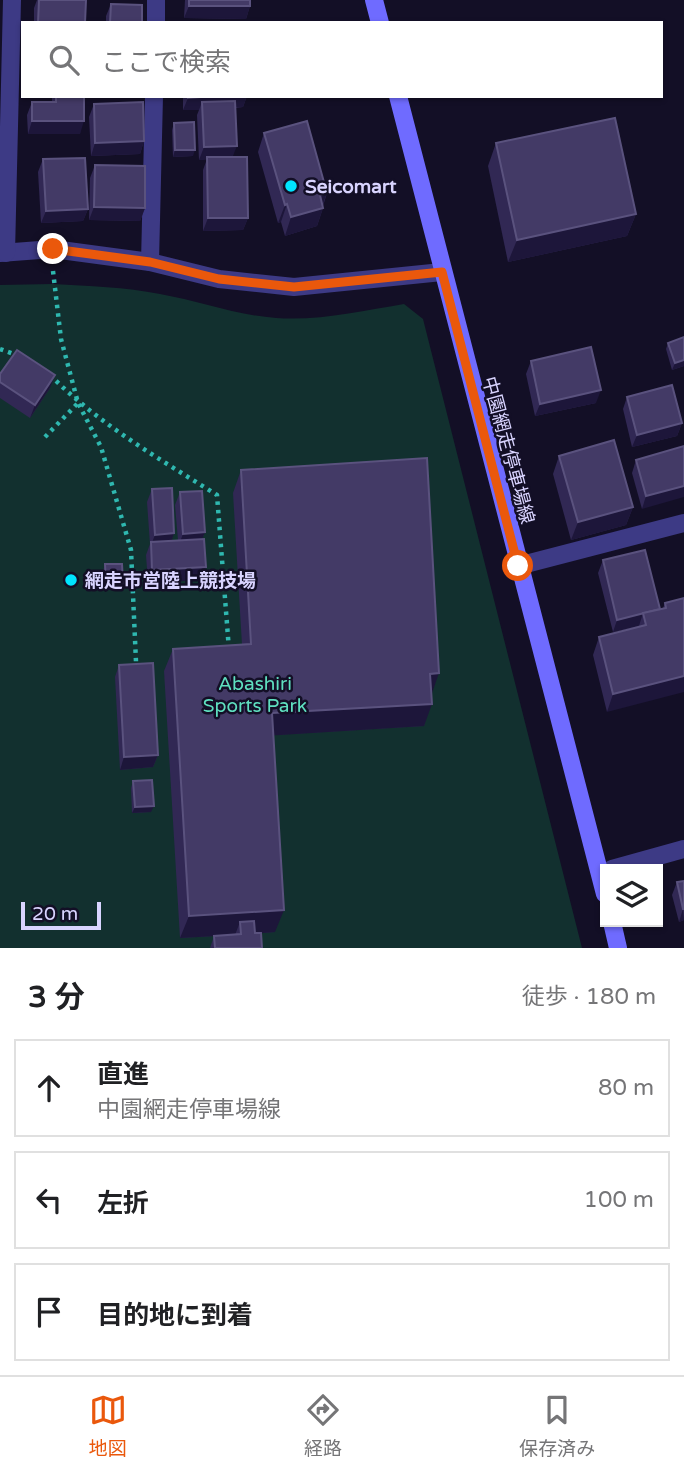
<!DOCTYPE html>
<html lang="ja">
<head>
<meta charset="utf-8">
<style>
	:root { --surface:#fff; --page:#f2f2f2; --text:#202124; --muted:#757577; --line:#e0e0e0; --accent:#ea580c }
	body { margin:0; font-family:"Varela Round","Noto Sans JP",sans-serif; background:var(--page); color:var(--text) }
	.controls { position:absolute; right:21px; bottom:21px; display:grid; overflow:hidden; border-radius:0px; box-shadow:0 2px 5px #0004 }
	.controls button { width:63px; height:63px; display:grid; place-items:center; padding:0; border:0; border-bottom:2px solid var(--line); background:var(--surface); color:var(--text); font:35px sans-serif }
	.scale { position:absolute; left:21px; bottom:18px; width:80px; box-sizing:border-box; padding-left:7px; border:4px solid #d9d4ff; border-top:0; font-size:19px; line-height:24px; white-space:nowrap; color:#d9d4ff; -webkit-text-stroke:5px #130f26; paint-order:stroke }
	.stop { position:absolute; width:21px; height:21px; margin:-16px; border:5px solid #ea580c; border-radius:50%; background:#fff }
	.stop.end { background:#ea580c; border-color:#fff; box-shadow:0 2px 7px #0008 }
	.list { margin:0; padding:0; list-style:none }
	h2 { display:flex; justify-content:space-between; align-items:center; height:91px; margin:0; padding:0 28px; font-size:30px }
	h2 small { font-size:23px; font-weight:400; color:var(--muted) }
	.list li { display:grid; grid-template-columns:46px 1fr auto; gap:21px; align-items:center; box-sizing:border-box; height:98px; margin:0 14px 14px; padding:0 14px; border:2px solid var(--line); border-radius:0px }
	.list b { display:block; font-size:26px; white-space:nowrap }
	.list p { margin:0; font-size:23px; white-space:nowrap; color:var(--muted) }
	.list em { font-size:23px; font-style:normal; color:var(--muted) }
	.icon { flex:none; width:38px; height:38px; fill:none; stroke:currentColor; stroke-width:2; stroke-linecap:round; stroke-linejoin:round }
	.map { position:relative; flex:none; width:684px; height:948px; overflow:hidden }
	.search { position:absolute; background:var(--surface); box-shadow:0 2px 5px #0004; left:21px; right:21px; top:21px; height:77px; display:flex; align-items:center; gap:18px; box-sizing:border-box; padding:0 24px; border-radius:0px; color:var(--muted); font-size:26px }
	.sheet { height:427px; background:var(--surface) }
	nav { display:flex; justify-content:space-around; align-items:center; box-sizing:border-box; height:98px; border-top:2px solid var(--line); background:var(--surface); font-size:19px; color:var(--muted) }
	nav a { display:grid; justify-items:center; gap:4px }
	nav .on { color:var(--accent) }
	.map>svg:first-child { display:block }
</style>
</head>
<body>
<div class="map">
<svg width="684" height="948" viewBox="0 0 684 948">
	<rect width="100%" height="100%" fill="#130f26"/>
	<path fill="#12302f" d="M53 284C89 286 125 287 160 294 199 301 236 315 276 318 319 321 362 311 404 304L423 319 582 948H0V285Z"/>
	<g fill="none" stroke-linecap="round" stroke-linejoin="round">
		<g stroke="#2fb8b0" stroke-width="4.5" stroke-dasharray="3.5 5" stroke-linecap="butt">
			<path d="M53 271 61 339 78 403 101 447 131 550 136 662"/>
			<path d="M0 349 19 356"/>
			<path d="M50 375C100 425 158 458 217 495L229 650"/>
			<path d="M45 437 78 403"/>
		</g>
		<g stroke="#3d3a85" stroke-width="18">
			<path d="M156 23V0"/>
			<path d="M0 253 53 249 150 262 219 279 294 287 442 272"/>
			<path d="M6 253 12 0"/>
			<path d="M150 262 154 96"/>
			<path d="M518 566 684 523"/>
			<path d="M612 869 684 849"/>
		</g>
		<g stroke="#6f6bff" stroke-width="18">
			<path d="M374 0 380 23"/>
			<path d="M398 96 605 894"/>
			<path d="M612 922 618 948"/>
		</g>
	</g>
	<g fill="#312854">
		<path d="M37 0H86L85 23H34V8Z"/>
		<path d="M185 0H250V6L246 19 184 18Z"/>
		<path d="M111 4 142 23H106V16Z"/>
		<path d="M52 96H84L80 134H28L27 115 32 102H52Z"/>
		<path d="M183 96H247L243 107 235 108 233 157 248 218 243 230 203 231V170L207 159 199 160 197 115 199 110H183Z"/>
		<path d="M94 104 144 141 140 154 91 156 89 117Z"/>
		<path d="M174 123 193 156 173 157 172 130Z"/>
		<path d="M264 133 327 193 323 206V208L317 226 285 236 281 222 278 223 258 152Z"/>
		<path d="M496 143 636 214 627 236 508 262 488 166Z"/>
		<path d="M43 159 88 209 83 221 41 223 38 172Z"/>
		<path d="M95 165 145 208 140 221 89 220 90 178Z"/>
		<path d="M668 343 684 366 672 370 666 349Z"/>
		<path d="M531 361 596 403 535 416 526 374Z"/>
		<path d="M0 374 50 388 30 418 0 398Z"/>
		<path d="M627 397 682 423 677 436 632 447 623 409Z"/>
		<path d="M684 446 642 509 632 473 636 460Z"/>
		<path d="M559 456 633 507 626 525 571 540 553 474Z"/>
		<path d="M241 470 431 696 424 726 273 735 275 932 261 933 262 948H210L214 936 180 938 164 671 173 649 242 645 233 493Z"/>
		<path d="M152 489 174 533 171 541 178 540 175 505 180 492 205 532 202 539 206 567 201 580 148 583 146 555 150 544 147 502Z"/>
		<path d="M603 560 660 609 663 608 665 603 684 598 607 712 593 655 599 637 638 627 639 626 613 632 598 573Z"/>
		<path d="M105 564 123 583 121 590H104L103 571Z"/>
		<path d="M119 665 158 755 153 767 120 770 115 677Z"/>
		<path d="M133 781 151 812 132 813 131 788Z"/>
		<path d="M684 881V920L679 922 672 895 677 882Z"/>
	</g>
	<g fill="#1d163a">
		<path d="M189 6H250L246 19 184 18Z"/>
		<path d="M215 96H247L243 107 202 109V102L199 110H183L188 98Z"/>
		<path d="M32 121H84L80 134H28Z"/>
		<path d="M144 141 140 154 91 156 95 143Z"/>
		<path d="M237 146 232 158 199 160 204 147Z"/>
		<path d="M175 150H195L193 156 173 157Z"/>
		<path d="M327 193 321 209 323 208 317 226 285 236 291 217 320 195Z"/>
		<path d="M287 204 281 222 278 223 285 205Z"/>
		<path d="M94 207 145 208 140 221 89 220Z"/>
		<path d="M88 209 83 221 41 223 46 211Z"/>
		<path d="M636 214 627 236 508 262 517 240Z"/>
		<path d="M208 218H248L243 230 203 231Z"/>
		<path d="M684 360V366L672 370 675 363Z"/>
		<path d="M55 375 50 388 30 418 35 405Z"/>
		<path d="M601 390 596 403 535 416 540 404Z"/>
		<path d="M682 423 677 436 632 447 637 435Z"/>
		<path d="M684 486V497L642 509 646 496Z"/>
		<path d="M633 507 626 525 571 540 578 522Z"/>
		<path d="M205 532 200 545 178 547 183 534Z"/>
		<path d="M174 533 170 546 151 545 155 535Z"/>
		<path d="M206 567 201 580 148 583 152 570Z"/>
		<path d="M123 583 121 590H104L106 584Z"/>
		<path d="M660 609 643 613 639 626 613 632 617 620Z"/>
		<path d="M439 673 431 696 430 674Z"/>
		<path d="M684 676V692L607 712 613 694Z"/>
		<path d="M432 704 424 726 264 736 272 713Z"/>
		<path d="M158 755 153 767 120 770 124 757Z"/>
		<path d="M154 806 151 812 132 813 135 807Z"/>
		<path d="M683 909 684 920 679 922Z"/>
		<path d="M284 910 275 932 241 935 240 922 235 935 180 938 189 916Z"/>
	</g>
	<g fill="#433a66" stroke="#5a527e" stroke-width="2">
		<path d="M39 0H86L85 23H38Z"/>
		<rect x="189" y="0" width="61" height="6"/>
		<path d="M111 4 142 5V23H110Z"/>
		<path d="M56 96H84V121H32V102H56Z"/>
		<path d="M188 96H215L188 98Z"/>
		<path d="M235 101 237 146 204 147 202 102Z"/>
		<path d="M143 102 144 141 95 143 94 104Z"/>
		<path d="M615 118 636 214 517 240 496 143Z"/>
		<path d="M307 121 327 193 320 195 323 208 291 217 287 204 285 205 264 133Z"/>
		<path d="M194 122 195 150H175L174 123Z"/>
		<path d="M207 157H247L248 218H208Z"/>
		<path d="M85 158 88 209 46 211 43 159Z"/>
		<path d="M95 165 145 166V208L94 207Z"/>
		<path d="M684 337V360L675 363 668 343Z"/>
		<path d="M591 347 601 390 540 404 531 361Z"/>
		<path d="M17 350 55 375 35 405 0 382V374Z"/>
		<path d="M672 385 682 423 637 435 627 397Z"/>
		<path d="M614 440 633 507 578 522 559 456Z"/>
		<path d="M684 446V486L646 496 636 460Z"/>
		<path d="M427 458 439 673 430 674 432 704 272 713 284 910 189 916 173 649 251 644 241 470Z"/>
		<path d="M172 488 174 533 155 535 152 489Z"/>
		<path d="M202 491 205 532 183 534 180 492Z"/>
		<path d="M204 539 206 567 152 570 151 542Z"/>
		<path d="M645 550 660 609 617 620 603 560Z"/>
		<path d="M105 564H122L123 583 106 584Z"/>
		<path d="M684 598V676L613 694 599 637 646 625 643 613 666 608 665 603Z"/>
		<path d="M153 663 158 755 124 757 119 665Z"/>
		<path d="M152 780 154 806 135 807 133 781Z"/>
		<path d="M684 881V909H683L677 882Z"/>
		<path d="M254 921 255 933H261L262 948H215L214 936 241 934 240 922Z"/>
	</g>
	<g fill="none" stroke-linecap="round" stroke-linejoin="round">
		<path stroke="#ea580c" stroke-width="9" d="M53 249 150 262 219 279 294 287 442 272 518 566"/>
	</g>
	<g fill="#00e5ff" stroke="#130f26" stroke-width="2.5">
		<circle cx="291" cy="186" r="7"/>
		<circle cx="71" cy="580" r="7"/>
	</g>
	<g text-anchor="middle" stroke-width="5" stroke-linejoin="round" paint-order="stroke">
		<g font-size="19" font-weight="bold" fill="#d9d4ff" stroke="#130f26" text-anchor="start">
			<text x="305" y="193">Seicomart</text>
			<text x="85" y="587">網走市営陸上競技場</text>
		</g>
		<g font-size="19" fill="#d9d4ff" stroke="#130f26">
			<text transform="translate(509 450) rotate(75)" y="7">中園網走停車場線</text>
		</g>
		<g font-size="19" fill="#5fe0c0" stroke="#130f26">
			<text x="255" y="690">Abashiri<tspan x="255" dy="22">Sports Park</tspan></text>
		</g>
	</g>
</svg>
<div class="controls">
<button><svg class="icon" aria-label="layers" viewBox="0 0 24 24"><path d="M12 4l9 5-9 5-9-5zM3 14l9 5 9-5"/></svg></button>
</div>
<div class="scale">20 m</div>
<div class="stop" style="left:518px;top:566px"></div>
<div class="stop end" style="left:53px;top:249px"></div>
<div class="search"><svg class="icon" aria-label="search" viewBox="0 0 24 24"><circle cx="10" cy="10" r="6"/><path d="M15 15l6 6"/></svg>ここで検索</div>
</div>
<section class="sheet">
<h2>3 分<small>徒歩 · 180 m</small></h2>
<ul class="list">
<li><svg class="icon" aria-label="ahead" viewBox="0 0 24 24"><path d="M12 20V5M6 11l6-6 6 6"/></svg><div><b>直進</b><p>中園網走停車場線</p></div><em>80 m</em></li>
<li><svg class="icon" aria-label="left" viewBox="0 0 24 24"><path d="M17 20v-9H6M10 6l-5 5 5 5"/></svg><div><b>左折</b></div><em>100 m</em></li>
<li><svg class="icon" aria-label="arrive" viewBox="0 0 24 24"><path d="M6 21V4h12l-3 4 3 4H6"/></svg><div><b>目的地に到着</b></div></li>
</ul>
</section>
<nav>
<a class="on"><svg class="icon" aria-label="map" viewBox="0 0 24 24"><path d="M3 6l6-2 6 2 6-2v14l-6 2-6-2-6 2zM9 4v14M15 6v14"/></svg>地図</a>
<a><svg class="icon" aria-label="directions" viewBox="0 0 24 24"><path d="M12 3l9 9-9 9-9-9zM9 14v-3h6M13 9l2 2-2 2"/></svg>経路</a>
<a><svg class="icon" aria-label="saved" viewBox="0 0 24 24"><path d="M7 4h10v16l-5-4-5 4z"/></svg>保存済み</a>
</nav>
</body>
</html>
